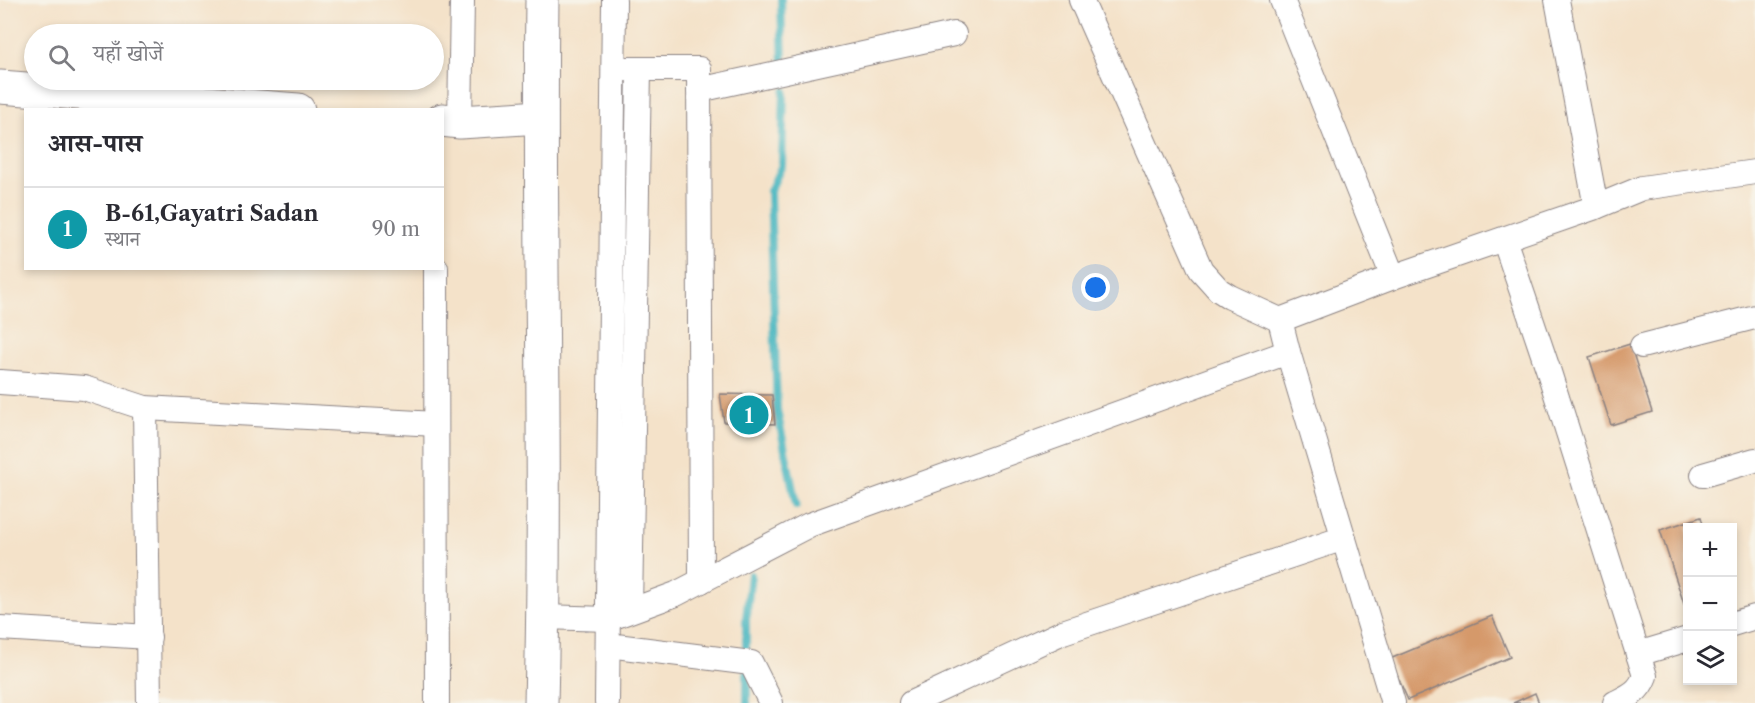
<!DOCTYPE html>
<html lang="hi">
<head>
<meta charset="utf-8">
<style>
	:root { --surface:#fff; --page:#f7f7f7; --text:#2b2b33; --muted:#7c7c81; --line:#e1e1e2; --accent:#b45309 }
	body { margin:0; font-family:"Libre Caslon Text","Noto Serif Devanagari",serif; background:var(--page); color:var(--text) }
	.controls { position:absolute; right:18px; bottom:18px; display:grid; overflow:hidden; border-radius:0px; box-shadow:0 3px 9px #0003 }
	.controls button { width:54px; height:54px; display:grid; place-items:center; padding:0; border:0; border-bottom:2px solid var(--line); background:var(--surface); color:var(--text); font:30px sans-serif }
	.you { position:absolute; left:1096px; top:288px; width:21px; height:21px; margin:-15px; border:4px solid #fff; border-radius:50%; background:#1a73e8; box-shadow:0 0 0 9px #1a73e833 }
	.badge { display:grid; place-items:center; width:39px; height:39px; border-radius:50%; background:var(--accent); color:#fff; font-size:20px; font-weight:700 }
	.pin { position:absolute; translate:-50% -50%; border:3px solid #fff; box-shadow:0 2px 6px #0006 }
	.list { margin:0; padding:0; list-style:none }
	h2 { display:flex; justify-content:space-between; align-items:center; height:78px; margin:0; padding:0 24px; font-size:26px }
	h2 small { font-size:20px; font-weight:400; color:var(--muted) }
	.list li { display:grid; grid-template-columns:39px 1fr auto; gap:18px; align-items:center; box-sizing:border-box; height:84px; padding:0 24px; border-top:2px solid var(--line) }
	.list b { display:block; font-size:22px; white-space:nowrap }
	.list p { margin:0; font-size:20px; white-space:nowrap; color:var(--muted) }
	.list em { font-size:20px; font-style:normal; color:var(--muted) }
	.icon { flex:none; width:33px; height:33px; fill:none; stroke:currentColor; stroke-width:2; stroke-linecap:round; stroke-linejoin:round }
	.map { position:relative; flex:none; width:1755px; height:703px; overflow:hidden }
	.search { position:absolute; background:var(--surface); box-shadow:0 3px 9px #0003; left:24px; top:24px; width:420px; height:66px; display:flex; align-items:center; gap:15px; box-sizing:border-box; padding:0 21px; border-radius:33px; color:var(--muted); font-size:22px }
	.panel { position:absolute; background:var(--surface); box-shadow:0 3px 9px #0003; left:24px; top:108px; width:420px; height:162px; border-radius:0px }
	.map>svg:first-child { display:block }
</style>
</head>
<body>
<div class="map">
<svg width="1755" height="703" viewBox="0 0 1755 703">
	<rect width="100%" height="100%" fill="#f7f3e8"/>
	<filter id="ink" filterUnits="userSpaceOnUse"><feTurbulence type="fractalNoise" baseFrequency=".0167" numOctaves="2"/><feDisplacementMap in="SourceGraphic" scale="12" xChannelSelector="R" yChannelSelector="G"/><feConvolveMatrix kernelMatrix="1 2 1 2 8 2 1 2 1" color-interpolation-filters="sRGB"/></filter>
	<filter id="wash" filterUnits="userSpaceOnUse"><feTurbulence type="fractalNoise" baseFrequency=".008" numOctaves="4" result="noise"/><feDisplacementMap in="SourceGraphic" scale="24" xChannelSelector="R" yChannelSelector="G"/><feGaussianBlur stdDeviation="1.35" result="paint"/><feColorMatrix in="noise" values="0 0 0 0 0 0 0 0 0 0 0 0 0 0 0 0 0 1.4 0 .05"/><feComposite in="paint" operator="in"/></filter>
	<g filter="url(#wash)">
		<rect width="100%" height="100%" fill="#f4e2c9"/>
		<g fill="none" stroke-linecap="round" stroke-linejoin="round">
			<g stroke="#47b6c0" stroke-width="8">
				<path d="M781 0 783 64"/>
				<path d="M784 91 782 165 770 191 777 410 796 505"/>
				<path d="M746 660V619L751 575"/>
				<path d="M747 672V703"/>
			</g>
		</g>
		<g id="blocks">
			<g fill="#d5996a">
				<path d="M1630 344 1652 412 1611 425 1589 357Z"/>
				<path d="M720 394 772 395 775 424 724 422Z"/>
				<path d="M1701 517 1704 528H1688V606L1685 607 1660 530Z"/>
				<path d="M1492 616 1510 657 1408 700 1390 659Z"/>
				<path d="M1535 693 1539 703H1513Z"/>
			</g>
		</g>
	</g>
	<g filter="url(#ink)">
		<use href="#blocks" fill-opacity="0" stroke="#8b8282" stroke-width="1.5"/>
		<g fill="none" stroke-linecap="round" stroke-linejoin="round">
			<g stroke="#8b8282" stroke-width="26">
				<g id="street">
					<path d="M1081 0 1201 270 1219 290 1230 297 1280 320"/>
					<path d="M1282 0 1393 277"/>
					<path d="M1557 0 1596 207"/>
					<path d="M614 69H699L701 581"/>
					<path d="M699 90 954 34"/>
					<path d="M460 122 462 0"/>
					<path d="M1504 239 1548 369 1645 676C1639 692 1629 696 1615 703"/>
					<path d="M436 268 437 703"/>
					<path d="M1642 346 1755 317"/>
					<path d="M0 382 84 388 145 408 436 424"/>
					<path d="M145 408 149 703"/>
					<path d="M1703 475 1755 460"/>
					<path d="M630 610 639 69"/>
					<path d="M543 617 608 619 676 594 809 525 1288 352"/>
					<path d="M1732 624 1755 617"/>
					<path d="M0 628 149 637"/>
					<path d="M608 645 751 663 771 703"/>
					<path d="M1638 654 1688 639"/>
					<path d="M607 703 614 0"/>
					<path d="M911 703 1063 632 1344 538"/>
					<path d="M1393 703 1288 352 1280 320 1393 277 1596 207 1642 188 1755 172"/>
				</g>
			</g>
			<g stroke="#8b8282" stroke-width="35">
				<g id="secondary">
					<path d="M0 87 298 110"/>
					<path d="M442 120 460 122 540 117"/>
					<path d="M541 703C547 469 539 234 542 0"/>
				</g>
			</g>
			<use href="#street" stroke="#fff" stroke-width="24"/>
			<use href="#secondary" stroke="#fff" stroke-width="33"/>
		</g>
	</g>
</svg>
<div class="controls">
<button>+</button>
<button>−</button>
<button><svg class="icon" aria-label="layers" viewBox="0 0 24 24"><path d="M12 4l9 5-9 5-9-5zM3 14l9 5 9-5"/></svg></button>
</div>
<div class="you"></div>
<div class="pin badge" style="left:749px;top:415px;background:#0f9aa8">1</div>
<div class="search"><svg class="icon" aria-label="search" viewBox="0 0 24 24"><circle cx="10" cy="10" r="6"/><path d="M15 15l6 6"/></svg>यहाँ खोजें</div>
<section class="panel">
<h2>आस-पास<small></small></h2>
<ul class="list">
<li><span class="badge" style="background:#0f9aa8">1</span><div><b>B-61,Gayatri Sadan</b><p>स्थान</p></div><em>90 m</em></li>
</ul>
</section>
</div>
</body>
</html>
